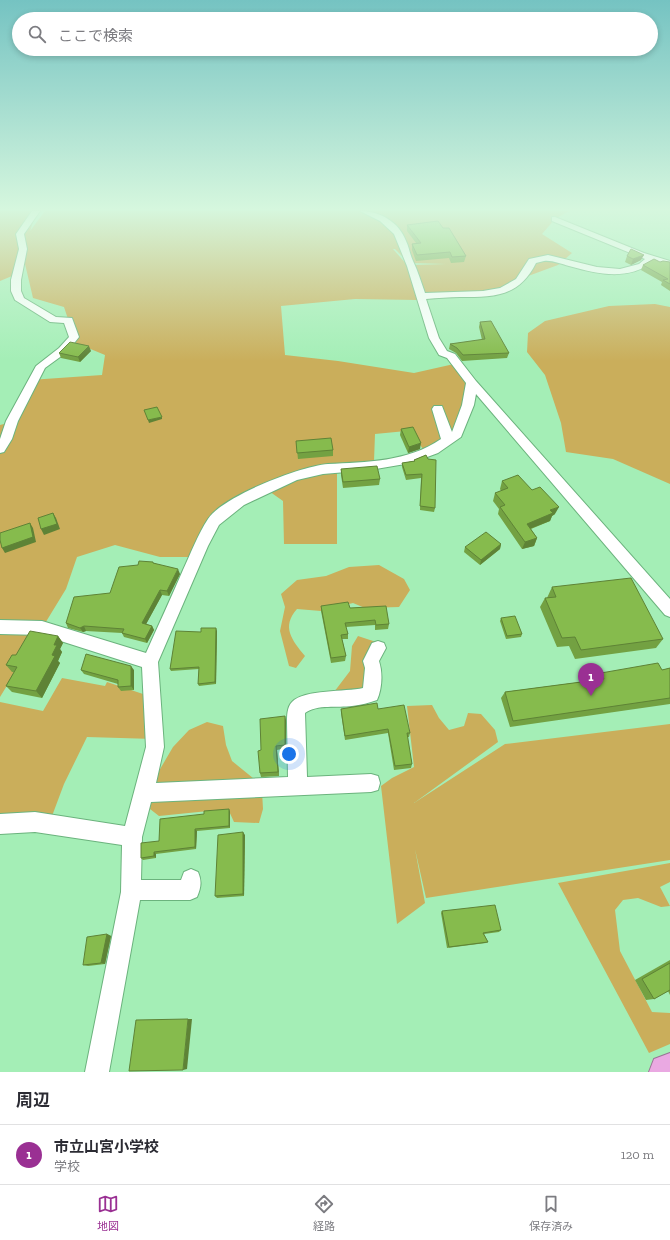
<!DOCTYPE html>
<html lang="ja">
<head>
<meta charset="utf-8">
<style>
	:root { --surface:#fff; --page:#f2f2f3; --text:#2b2b33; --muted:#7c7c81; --line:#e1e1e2; --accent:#9a3093 }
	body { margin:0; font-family:"Zilla Slab","Noto Sans JP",serif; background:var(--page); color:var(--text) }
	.you { position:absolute; left:289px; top:754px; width:14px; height:14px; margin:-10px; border:3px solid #fff; border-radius:50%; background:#1a73e8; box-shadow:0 0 0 6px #1a73e833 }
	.badge { display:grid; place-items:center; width:26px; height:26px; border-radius:50%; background:var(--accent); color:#fff; font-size:13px; font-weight:700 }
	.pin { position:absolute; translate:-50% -33px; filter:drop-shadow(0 1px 2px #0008) }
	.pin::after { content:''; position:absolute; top:21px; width:14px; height:12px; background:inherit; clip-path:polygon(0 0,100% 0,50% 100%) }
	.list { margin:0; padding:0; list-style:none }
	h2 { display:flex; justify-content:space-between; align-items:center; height:52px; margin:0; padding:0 16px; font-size:17px }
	h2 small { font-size:13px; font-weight:400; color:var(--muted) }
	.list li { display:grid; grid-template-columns:26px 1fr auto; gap:12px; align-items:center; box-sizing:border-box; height:60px; padding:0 16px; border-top:1px solid var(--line) }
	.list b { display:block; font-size:15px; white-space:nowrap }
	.list p { margin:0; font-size:13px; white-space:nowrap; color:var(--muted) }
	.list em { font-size:13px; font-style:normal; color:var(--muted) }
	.icon { flex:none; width:22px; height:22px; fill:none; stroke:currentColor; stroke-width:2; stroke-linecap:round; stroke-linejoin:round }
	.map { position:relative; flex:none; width:670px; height:1072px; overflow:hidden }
	.search { position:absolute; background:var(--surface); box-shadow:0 2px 6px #0003; left:12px; right:12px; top:12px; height:44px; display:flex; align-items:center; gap:10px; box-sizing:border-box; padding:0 14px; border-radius:22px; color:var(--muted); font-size:15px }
	.sheet { height:112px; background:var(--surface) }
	nav { display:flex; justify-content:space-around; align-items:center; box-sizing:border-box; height:56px; border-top:1px solid var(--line); background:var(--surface); font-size:11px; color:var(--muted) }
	nav a { display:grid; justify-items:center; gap:2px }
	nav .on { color:var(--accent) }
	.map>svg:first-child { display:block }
</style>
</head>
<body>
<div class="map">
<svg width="670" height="1072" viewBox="0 0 670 1072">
	<rect width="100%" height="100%" fill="#a4eeb6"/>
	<g fill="#caae5b">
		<path d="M0 211H37L30 231 45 211H569L555 219 542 234 572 253 558 265 520 279 498 291 463 294 419 293 411 265 446 264 409 263 395 249H393L408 266 418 300 355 299 281 306 285 355 338 361 414 373 454 364 472 383 457 434 425 452 412 433 406 431 375 434 374 461 337 464V544H284L283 501 266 489 213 522 195 557H160L115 545 77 557 66 589 0 697V425L12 422 30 380 102 375 105 355 76 343 64 307 33 298 22 251 12 276 0 281Z"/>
		<path d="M655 304 670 307V484L613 459 566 452 561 423 545 375 527 352 528 333 545 321 609 306Z"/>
		<path d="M379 565 404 579 410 590 399 607 365 608 353 603 321 611 297 609C281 627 292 640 305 656L296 668 289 666 280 631 285 607 281 594 297 580 326 576 349 567Z"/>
		<path d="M358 636 376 642 366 691 331 696 350 671 352 646Z"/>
		<path d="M62 678 105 686 107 682 149 696 154 739 87 737 64 784 52 816 0 819V702L43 711Z"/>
		<path d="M432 705 439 718 449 730 464 726 468 713 481 714 495 730 498 742 414 803 505 744 670 724V860L426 898 415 849 425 903 397 924 381 786 392 778 414 767 407 706Z"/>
		<path d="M207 722 223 726 226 745 232 761 259 783 262 791 263 809 259 823 234 822 228 809 159 816 150 809 156 776 173 747 189 730Z"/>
		<path d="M670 863V882L660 887 670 906 661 907 638 898 623 900 615 910 620 951 652 1012 670 1013V1044L649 1053 558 883Z"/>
	</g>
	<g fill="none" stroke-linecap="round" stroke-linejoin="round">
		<g stroke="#6bb37d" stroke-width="2">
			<g id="minor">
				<path d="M32 211H40L24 234 27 249 21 280V291L24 298 56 317 72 318 79 337 67 352 45 368 18 421 12 439 4 452 0 453V439L6 421 36 366 59 348 69 337 64 323 50 322 15 300 11 291V280L19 249 16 234Z"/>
				<path d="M360 211C380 211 399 222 406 241 409 247 410 255 413 261 418 271 421 282 425 293L483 291 500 288 516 279 529 259 548 255 597 267 620 269 639 264 645 259 552 221V217H555L644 253 670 261V267L653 262C627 281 598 274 569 266 561 264 552 260 544 261L536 263C519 297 494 297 460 297 449 297 438 298 426 299L439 338 447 351 455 354 476 381 670 599V617L665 615 476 394 474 405 461 437 438 453 411 463 370 470 323 474 297 480 244 505 219 525 208 546 158 662 164 747 156 783 288 777 287 723C287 716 287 707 292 702 304 689 346 692 363 688L365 668 363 661 372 643 378 641 384 643 386 648 379 661C383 673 382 689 377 700 369 703 361 705 352 706 338 708 317 704 305 713L307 777 371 774 378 776 380 783 378 790 371 792 151 802 142 837 141 880H181L184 872 191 869 198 872C202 881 201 888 197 897L190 900H140L109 1072H85L121 892 122 845 35 832 0 834V814L35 812 125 826 146 747 142 667 42 635 0 634V620L42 621 146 653C158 626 171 598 183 570 191 553 198 534 208 519 223 496 301 466 328 464 366 462 408 462 441 439L432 409 434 406H442L452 432 462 405 466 383 447 358 439 355 429 338 407 266 394 234 380 221Z"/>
			</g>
		</g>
		<g stroke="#987594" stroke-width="2">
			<path id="highway" d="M670 1053V1072H649L654 1059Z"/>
		</g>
		<use href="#minor" fill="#fff" fill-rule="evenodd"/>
		<use href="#highway" fill="#eaa9e2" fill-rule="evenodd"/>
	</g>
	<g fill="#73a142">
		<path d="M407 225 466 256 464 262 451 263 449 258 416 261 412 250V244L416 243 407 231Z"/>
		<path d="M627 256 641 260 631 265 625 262Z"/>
		<path d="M660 262H670V291L661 285 662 282 641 270 643 265Z"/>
		<path d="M480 322 509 353 507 358 462 361 456 353 449 349 450 344 482 340 479 327Z"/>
		<path d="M91 351 80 362 61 358 59 353Z"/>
		<path d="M401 429 420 449 408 453 400 435Z"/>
		<path d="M296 441 333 450V456L298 459Z"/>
		<path d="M426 455 435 508 434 512 420 510 421 478 406 480 402 467V463L414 461V460Z"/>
		<path d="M341 469 380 479 379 485 343 488 341 475Z"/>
		<path d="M502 481 532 490 555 514 552 516 550 521 531 529 537 538 534 546 522 549 498 514 499 509 493 501 495 493 501 491 500 489Z"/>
		<path d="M501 544 500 549 480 565 464 552 465 547Z"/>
		<path d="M154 563 180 574 169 596 162 595 146 624 152 626 154 630 147 643 124 637 122 633 86 631 83 632 68 628 66 623Z"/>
		<path d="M552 587 663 639 656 648 575 659 569 646 557 647 540 607 545 598H547Z"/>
		<path d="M321 606 350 608 389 624 388 629 375 630V625L346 627 348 634V639H342L346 656 345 661 331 663 321 611Z"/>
		<path d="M501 618 522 634 521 637 506 639 500 621Z"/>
		<path d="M217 631 216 684 199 686 198 684 199 669 171 671 170 669 201 632Z"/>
		<path d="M58 636 63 643 60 649 62 652 58 661 60 663 42 698 12 692 6 686 14 672H12L6 665 16 655Z"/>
		<path d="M670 668V704L510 727 501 698 505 692 596 680V679L601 673 662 670Z"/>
		<path d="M81 670H134V690L121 691 118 687V684L84 674Z"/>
		<path d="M341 709H378L410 733 409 737H407L412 764 411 768 394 770 388 733 345 740 341 713Z"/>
		<path d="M286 720V748L277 750 279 776 261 777 260 773 261 750Z"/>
		<path d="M229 809 230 812V828L197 831 196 849 156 854V858L143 860 141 858 159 841 204 814Z"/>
		<path d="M245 835 244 896 217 898 215 896Z"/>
		<path d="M442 911 501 930 499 932 484 934 488 942 486 943 447 948 441 913Z"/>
		<path d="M107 934 111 936 105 964 88 966 83 965Z"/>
		<path d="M670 960V995L668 991 654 999 646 1000 635 980Z"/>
	</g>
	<g fill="#5e8336">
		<path d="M644 255 641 260 631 265 633 259Z"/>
		<path d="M89 346 91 351 80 362 78 357Z"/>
		<path d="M162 417V419L149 423 148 420Z"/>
		<path d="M421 443 420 449 408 453 409 447Z"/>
		<path d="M559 507 555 514 552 516 550 521 524 531 527 524 550 510Z"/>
		<path d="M53 513 56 518 60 529 44 535 41 529Z"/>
		<path d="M30 523 33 528 36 542 5 553 2 548Z"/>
		<path d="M537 538 534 546 522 549 525 542Z"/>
		<path d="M501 544 500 549 480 565 481 560Z"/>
		<path d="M178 569 180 574 169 596 167 591Z"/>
		<path d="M160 590 162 595 144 628 142 623Z"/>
		<path d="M84 626 86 631 83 632 80 628Z"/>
		<path d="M152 626 154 630 147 643 145 639Z"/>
		<path d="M216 628 217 631 216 684 215 682Z"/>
		<path d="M58 636 63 643 60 649 62 652 58 661 60 663 42 698 36 691 52 655 54 645Z"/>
		<path d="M131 666 134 670V690L131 686Z"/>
		<path d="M285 716 286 720V748L285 745Z"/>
		<path d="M276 746 277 750 279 776 278 772Z"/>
		<path d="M229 809 230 812V828L229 826Z"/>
		<path d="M195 829 197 831 196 849 195 847Z"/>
		<path d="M243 832 245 835 244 896 243 894Z"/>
		<path d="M154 852 156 854V858L154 856Z"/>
		<path d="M107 934 111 936 105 964 101 963Z"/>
		<path d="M188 1019H192L187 1069 183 1070Z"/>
	</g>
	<g fill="#86bb4d" stroke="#5e8336">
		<path d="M438 221 443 228H449L466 256 452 257 450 252 417 255 412 244 421 243 407 225Z"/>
		<path d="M631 249 644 255 633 259 627 256Z"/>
		<path d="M654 259 660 262 663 261 670 262V284L663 280 668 279 643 265Z"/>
		<path d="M491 321 509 353 463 355 457 348 450 344 485 339 480 322Z"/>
		<path d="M70 342 89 346 78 357 59 353Z"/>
		<path d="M157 407 162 417 148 420 144 410Z"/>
		<path d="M413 427 421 443 409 447 401 429Z"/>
		<path d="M331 438 333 450 297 453 296 441Z"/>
		<path d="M426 455 428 459 436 460 435 508 420 506 422 474 406 475 402 463 415 461 414 460Z"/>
		<path d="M377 466 380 479 343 482 341 469Z"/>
		<path d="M518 475 532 490 540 487 559 507 550 510 553 513 527 524 537 538 525 542 500 507 505 505 495 493 508 488 502 481Z"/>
		<path d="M53 513 57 524 41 529 38 518Z"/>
		<path d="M30 523 33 537 2 548 0 540V533Z"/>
		<path d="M486 532 501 544 481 560 465 547Z"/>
		<path d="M139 561 153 562V563L178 569 167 591 160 590 142 623 152 626 145 639 122 633 124 629 84 626 80 628 66 623 74 597 110 593 119 567 138 565Z"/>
		<path d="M631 578 663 639 581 650 575 637 562 638 545 598 556 597 552 587Z"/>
		<path d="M348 602 350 608 386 606 389 624 376 625 375 620 345 623 348 634 341 635 346 656 331 658 321 606Z"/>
		<path d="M515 616 522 634 507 636 501 618Z"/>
		<path d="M201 628H216L215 682 198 684 199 667 170 669 176 631 201 632Z"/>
		<path d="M30 631 58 636 54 645H57L52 655 55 656 36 691 6 686 17 667 6 665 12 655H16Z"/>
		<path d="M86 654 131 666V686L118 687V680L81 670Z"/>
		<path d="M658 663 662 670 670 668V698L513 721 505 692 604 679 601 673Z"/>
		<path d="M377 703 378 709 404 705 410 733H407L412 764 395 766 388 729 345 736 341 709Z"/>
		<path d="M285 716V745L276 746 278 772 260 773 258 751 261 750 260 719Z"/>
		<path d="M229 809V826L195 829V847L154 852V856L141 858V843L159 841 160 819 204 814V811Z"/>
		<path d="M243 832V894L215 896 218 835Z"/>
		<path d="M495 905 501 930 483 933 488 942 449 947 442 911Z"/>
		<path d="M107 934 101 963 83 965 87 937Z"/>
		<path d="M670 963V990L654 999 642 979Z"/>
		<path d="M188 1019 183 1070 129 1071 136 1020Z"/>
	</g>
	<linearGradient id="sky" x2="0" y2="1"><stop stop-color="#75c3c2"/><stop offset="0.58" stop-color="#d6f7de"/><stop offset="1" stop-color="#d6f7de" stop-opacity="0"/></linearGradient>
	<rect width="670" height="361" fill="url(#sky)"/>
</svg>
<div class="you"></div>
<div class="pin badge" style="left:591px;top:696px">1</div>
<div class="search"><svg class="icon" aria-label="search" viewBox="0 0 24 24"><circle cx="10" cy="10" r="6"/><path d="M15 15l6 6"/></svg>ここで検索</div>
</div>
<section class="sheet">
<h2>周辺<small></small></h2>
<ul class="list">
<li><span class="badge">1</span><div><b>市立山宮小学校</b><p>学校</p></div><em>120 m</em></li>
</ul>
</section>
<nav>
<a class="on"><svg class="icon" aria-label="map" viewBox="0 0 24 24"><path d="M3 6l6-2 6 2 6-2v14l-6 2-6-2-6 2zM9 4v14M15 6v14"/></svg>地図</a>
<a><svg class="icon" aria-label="directions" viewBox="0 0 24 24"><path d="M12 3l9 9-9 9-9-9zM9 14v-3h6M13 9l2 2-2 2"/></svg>経路</a>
<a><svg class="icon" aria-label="saved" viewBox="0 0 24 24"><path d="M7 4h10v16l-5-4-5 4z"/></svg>保存済み</a>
</nav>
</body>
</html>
